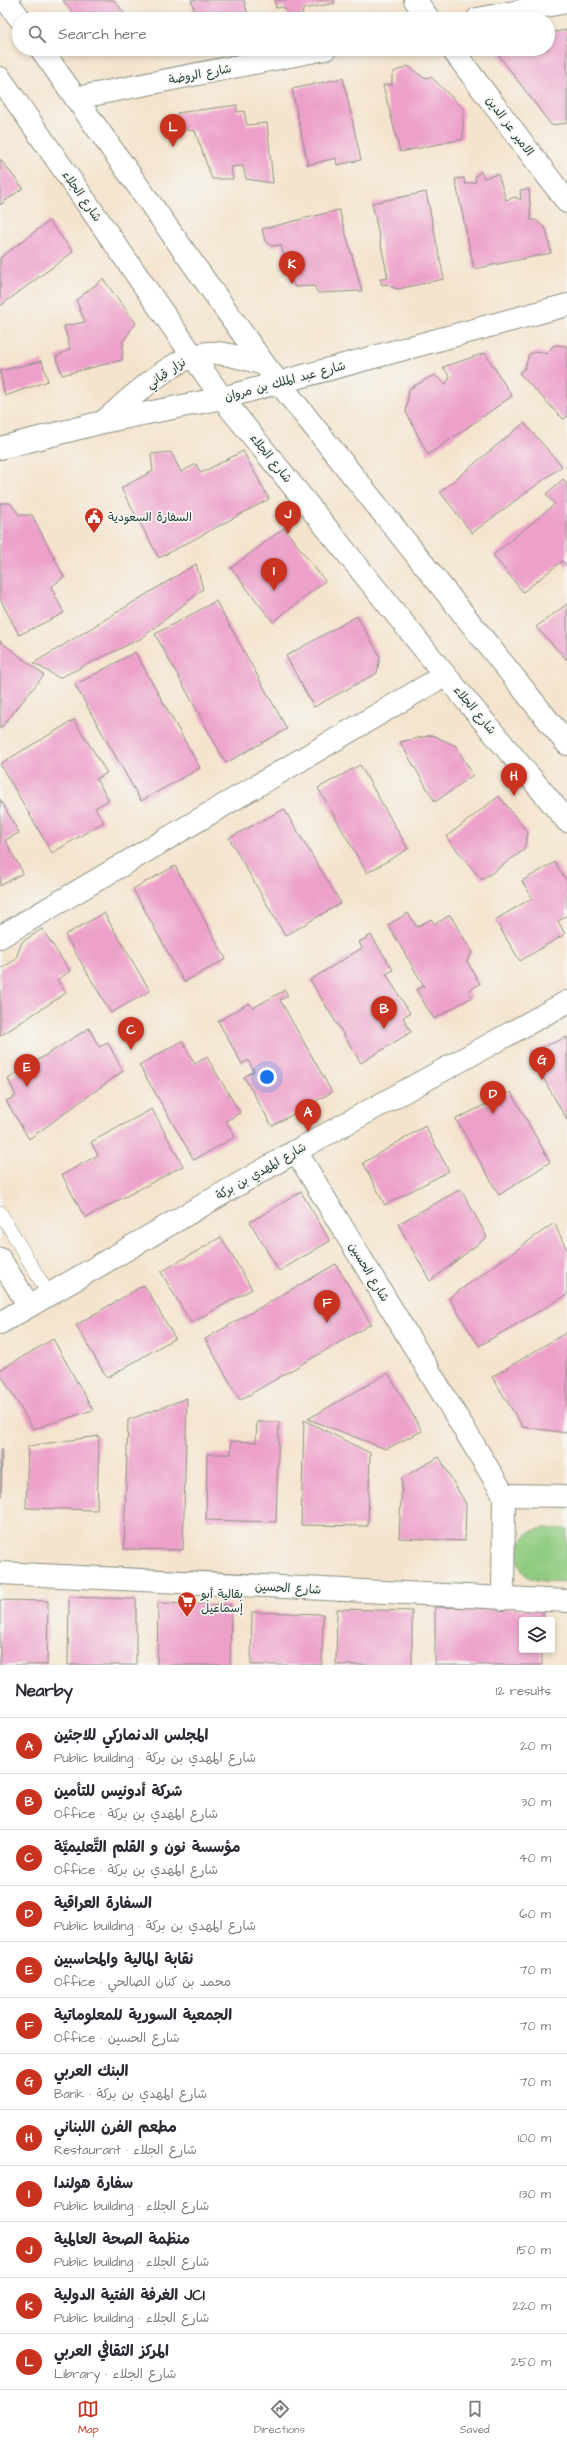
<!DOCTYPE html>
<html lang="en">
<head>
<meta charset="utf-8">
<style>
	:root { --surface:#fff; --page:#f2f2f3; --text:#2b2b33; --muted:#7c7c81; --line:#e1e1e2; --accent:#c8321e }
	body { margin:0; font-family:"Architects Daughter","Playpen Sans Arabic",sans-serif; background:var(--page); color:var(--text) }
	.controls { position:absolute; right:12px; bottom:12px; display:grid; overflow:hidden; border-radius:4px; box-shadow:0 2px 6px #0003 }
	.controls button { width:36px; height:36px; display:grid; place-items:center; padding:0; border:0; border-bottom:1px solid var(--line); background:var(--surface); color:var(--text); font:20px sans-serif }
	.you { position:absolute; left:267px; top:1077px; width:14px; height:14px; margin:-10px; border:3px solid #fff; border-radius:50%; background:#1a73e8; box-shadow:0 0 0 6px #1a73e833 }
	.badge { display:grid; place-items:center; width:26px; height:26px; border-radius:50%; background:var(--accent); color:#fff; font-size:13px; font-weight:700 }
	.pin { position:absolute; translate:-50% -33px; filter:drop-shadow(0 1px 2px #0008) }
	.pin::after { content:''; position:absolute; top:21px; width:14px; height:12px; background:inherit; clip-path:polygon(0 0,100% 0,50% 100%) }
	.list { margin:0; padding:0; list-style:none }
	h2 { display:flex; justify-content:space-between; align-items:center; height:52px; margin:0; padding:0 16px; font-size:17px }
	h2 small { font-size:13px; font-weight:400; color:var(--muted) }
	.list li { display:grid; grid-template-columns:26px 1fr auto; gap:12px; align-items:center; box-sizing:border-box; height:56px; padding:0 16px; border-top:1px solid var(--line) }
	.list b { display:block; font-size:15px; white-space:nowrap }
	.list p { margin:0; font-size:13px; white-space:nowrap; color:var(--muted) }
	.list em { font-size:13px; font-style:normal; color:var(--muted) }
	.icon { flex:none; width:22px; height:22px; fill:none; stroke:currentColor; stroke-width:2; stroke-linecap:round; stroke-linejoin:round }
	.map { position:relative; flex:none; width:567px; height:1665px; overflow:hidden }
	.search { position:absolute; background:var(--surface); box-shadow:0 2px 6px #0003; left:12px; right:12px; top:12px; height:44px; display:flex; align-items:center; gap:10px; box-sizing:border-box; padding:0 14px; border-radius:22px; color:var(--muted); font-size:15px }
	.sheet { height:724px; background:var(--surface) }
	nav { display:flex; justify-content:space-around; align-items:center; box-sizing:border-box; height:56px; border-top:1px solid var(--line); background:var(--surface); font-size:11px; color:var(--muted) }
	nav a { display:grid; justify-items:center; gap:2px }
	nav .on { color:var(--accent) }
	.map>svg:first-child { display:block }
</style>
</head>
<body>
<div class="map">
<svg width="567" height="1665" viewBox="0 0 567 1665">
	<rect width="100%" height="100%" fill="#f6f6f2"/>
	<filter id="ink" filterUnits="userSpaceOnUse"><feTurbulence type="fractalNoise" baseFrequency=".025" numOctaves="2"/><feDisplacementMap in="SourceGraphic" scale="8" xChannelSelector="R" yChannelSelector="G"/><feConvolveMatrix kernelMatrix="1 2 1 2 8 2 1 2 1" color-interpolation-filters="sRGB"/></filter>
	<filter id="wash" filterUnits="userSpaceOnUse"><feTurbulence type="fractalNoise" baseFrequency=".012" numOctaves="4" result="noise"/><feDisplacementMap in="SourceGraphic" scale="16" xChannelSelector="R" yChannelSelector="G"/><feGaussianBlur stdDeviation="0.9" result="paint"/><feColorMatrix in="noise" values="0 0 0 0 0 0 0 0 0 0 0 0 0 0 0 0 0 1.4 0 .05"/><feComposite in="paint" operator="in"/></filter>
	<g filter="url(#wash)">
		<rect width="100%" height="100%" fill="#f4e4ce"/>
		<path fill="#90cb80" stroke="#58845a" d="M544 1528 567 1529V1582C555 1581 537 1583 527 1576 514 1566 515 1541 529 1533 533 1530 539 1529 544 1528Z"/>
		<g id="blocks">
			<g fill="#eda1ca">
				<path d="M63 0H114L129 19H78Z"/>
				<path d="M191 0H244L248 15 234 19H197Z"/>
				<path d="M275 0H334L335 3 303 9 302 15 289 17 284 7 276 8Z"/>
				<path d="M567 30V123L551 125 494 49H548V33Z"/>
				<path d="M408 66 424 78 431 77 463 108V139L400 152 383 85H392V76L394 72Z"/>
				<path d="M343 78 361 160 337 165 336 158 308 165 292 89Z"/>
				<path d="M237 105V112L244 111 247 125 267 123 273 183 246 179 243 166 231 167 233 179H212L195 131 180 129 177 113Z"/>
				<path d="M0 159 23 188 0 205Z"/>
				<path d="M481 171 484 178 498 174 506 200 515 197 521 200 520 190 529 189 531 220H536L546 229 551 253 474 269 455 179 464 178 465 184 476 182 475 177Z"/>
				<path d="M426 192 444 279 398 289 391 287 388 284 382 285 380 279 388 278 372 203Z"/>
				<path d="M339 210 362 291 318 293 314 286 295 287 290 277 281 245 271 246 265 241 262 229Z"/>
				<path d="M49 221 73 252 0 306V258Z"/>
				<path d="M103 279 136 323 123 341 122 360 62 375 56 357 70 349 64 326 85 322 76 300Z"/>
				<path d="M554 345 567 346V417L563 419 519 373 525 368 529 354 539 351 546 354Z"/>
				<path d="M485 353 512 396 428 455 406 412 409 389 434 375 446 384 450 377 443 367Z"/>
				<path d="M42 361 48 381 5 396 0 371Z"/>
				<path d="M524 423 562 466 472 533 440 492Z"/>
				<path d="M243 451 269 499 159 558 121 488 153 471 151 454 171 452 181 472 196 464 201 473Z"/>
				<path d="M563 479 567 484V567L562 561 523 592 493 555 555 504 546 494Z"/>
				<path d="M0 503H10L19 515H32L64 577 51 587 64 613 19 635 0 599Z"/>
				<path d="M284 528 325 581 273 622 231 568Z"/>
				<path d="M196 564 203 589 142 638 59 678 34 663Z"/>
				<path d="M216 601 287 729 226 763 155 634Z"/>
				<path d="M567 604V660L536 627Z"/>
				<path d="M357 616 380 656 377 673 314 707 286 656Z"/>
				<path d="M0 641 44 675 0 729Z"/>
				<path d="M135 652 200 768 141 801 75 685Z"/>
				<path d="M74 720 107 773 96 779 109 800 95 808 104 822 52 853 0 764Z"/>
				<path d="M432 735 456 746 473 775 435 802 400 742Z"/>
				<path d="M360 765 408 849 367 873 318 788Z"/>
				<path d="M499 796 528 833 524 850 482 880 446 837Z"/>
				<path d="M0 799 19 833 5 840 23 873 0 886Z"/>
				<path d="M284 809 341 903 285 936 229 838Z"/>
				<path d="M555 862 567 882V915L558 921 565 934 520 961 495 920 532 898 522 881Z"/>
				<path d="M175 866 226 959 184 982 133 889Z"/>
				<path d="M104 913 150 991 111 1013 65 935Z"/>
				<path d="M408 913 417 927 431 919 435 924 450 915 472 952 467 961 480 984 468 991 472 997 434 1019 416 990 424 986 388 925Z"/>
				<path d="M42 929 70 971 57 980 66 993 0 1036V969L15 960 22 942Z"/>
				<path d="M371 935 393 970 386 974 410 1013 403 1017 411 1032 361 1063 310 980 362 948 359 942Z"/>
				<path d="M285 990 288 996 280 1000 332 1092 272 1126 244 1077 254 1071 248 1060 242 1064 218 1021 249 1003 253 1008Z"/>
				<path d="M89 1028 99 1047 108 1043 123 1071 29 1139 6 1101 16 1096 8 1079Z"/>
				<path d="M567 1037V1120L529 1053Z"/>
				<path d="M182 1041 195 1064 207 1057 240 1113 226 1121 235 1137 194 1160 139 1065Z"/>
				<path d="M511 1092 550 1162 499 1195 456 1119Z"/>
				<path d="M152 1109 183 1166 85 1218 62 1175 98 1155 91 1142Z"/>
				<path d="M425 1126 449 1171 385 1205 363 1163Z"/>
				<path d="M461 1189 487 1237 430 1281 398 1224Z"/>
				<path d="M301 1192 330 1241 279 1271 250 1222Z"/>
				<path d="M554 1223 567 1250V1295L479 1346 449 1298Z"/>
				<path d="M221 1237 252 1289 191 1323 161 1272Z"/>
				<path d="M336 1264 371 1324 240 1400 205 1339Z"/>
				<path d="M144 1285 175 1338 107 1378 76 1325Z"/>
				<path d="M567 1332V1433L523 1427 492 1377Z"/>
				<path d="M53 1339 93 1410 33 1429 0 1373V1370Z"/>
				<path d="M388 1373 422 1431 386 1449 308 1419Z"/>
				<path d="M187 1398 183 1550 124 1549 128 1420Z"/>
				<path d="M304 1420 370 1453 368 1526 301 1525Z"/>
				<path d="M257 1422H279L276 1522 206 1520 207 1454H231V1441L256 1442Z"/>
				<path d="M99 1436 97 1510 26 1508 28 1446Z"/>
				<path d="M2 1449 1 1497H0V1450Z"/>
				<path d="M439 1457 466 1504 465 1541 399 1538 402 1478Z"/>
				<path d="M69 1597 136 1599V1665H68Z"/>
				<path d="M0 1600 48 1601 47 1665H0Z"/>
				<path d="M158 1603 231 1605 230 1665H157Z"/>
				<path d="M435 1607 543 1609V1620H522V1650H542V1665H435Z"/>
				<path d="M337 1609 412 1611V1665H336Z"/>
				<path d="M252 1612 323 1614 322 1665H251Z"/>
			</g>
		</g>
	</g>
	<g filter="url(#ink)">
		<use href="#blocks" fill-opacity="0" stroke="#8a9081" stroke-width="1"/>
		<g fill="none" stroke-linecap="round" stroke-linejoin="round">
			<g stroke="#8a9081" stroke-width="14">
				<path id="service" d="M0 1212 49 1295"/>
			</g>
			<g stroke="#8a9081" stroke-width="24">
				<g id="minor">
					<path d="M415 0 429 19"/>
					<path d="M477 19 567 2"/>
					<path d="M452 49 567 202"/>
					<path d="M76 98 325 49"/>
					<path d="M0 937 445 675"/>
					<path d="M296 1151 504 1495 503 1599"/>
					<path d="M0 1259 29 1306"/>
					<path d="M504 1495 567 1496"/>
					<path d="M0 1573 567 1601"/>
				</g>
			</g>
			<g stroke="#8a9081" stroke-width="24">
				<g id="tertiary">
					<path d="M104 421C132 398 178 350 216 353 232 354 248 360 264 364"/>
					<path d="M0 448 103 422 222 398 567 305"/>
				</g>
			</g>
			<g stroke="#8a9081" stroke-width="24">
				<g id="secondary">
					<path d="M6 0 20 19"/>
					<path d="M41 49 264 364 567 744"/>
					<path d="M0 78 222 398 445 675 567 821"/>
					<path d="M0 1323 296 1151 567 1002"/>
				</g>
			</g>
			<use href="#service" stroke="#fff" stroke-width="13"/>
			<use href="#minor" stroke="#fff" stroke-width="22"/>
			<use href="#tertiary" stroke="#fff" stroke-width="22"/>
			<use href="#secondary" stroke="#fff" stroke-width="22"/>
		</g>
	</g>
	<defs>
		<g id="civic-pin" transform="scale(1)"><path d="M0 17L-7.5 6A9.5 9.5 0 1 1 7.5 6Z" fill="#c8321e" stroke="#f6f6f2"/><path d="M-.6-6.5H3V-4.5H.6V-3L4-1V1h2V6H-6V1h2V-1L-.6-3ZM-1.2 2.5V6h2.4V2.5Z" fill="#fff"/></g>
		<g id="supermarket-pin" transform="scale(1)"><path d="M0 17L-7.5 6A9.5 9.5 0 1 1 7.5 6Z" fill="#c8321e" stroke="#f6f6f2"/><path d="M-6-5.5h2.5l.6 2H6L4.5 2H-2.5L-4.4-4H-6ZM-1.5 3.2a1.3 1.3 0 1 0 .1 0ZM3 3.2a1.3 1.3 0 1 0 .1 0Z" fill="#fff"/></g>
	</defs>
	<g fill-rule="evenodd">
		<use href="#civic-pin" x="94" y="517"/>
		<use href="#supermarket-pin" x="187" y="1601"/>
	</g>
	<g text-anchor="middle" stroke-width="3.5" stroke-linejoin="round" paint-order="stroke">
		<g font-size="12" fill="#1f3d34" stroke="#f6f6f2">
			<text transform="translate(200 74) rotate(-11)" y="4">شارع الروضة</text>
			<text transform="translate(510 126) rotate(53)" y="4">الامير عز الدين</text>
			<text transform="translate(82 196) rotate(55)" y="4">شارع الجلاء</text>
			<text transform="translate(166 373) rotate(-34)" y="4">نزار قباني</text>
			<text transform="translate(285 381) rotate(-15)" y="4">شارع عبد الملك بن مروان</text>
			<text transform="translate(271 458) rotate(51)" y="4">شارع الجلاء</text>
			<text transform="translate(475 710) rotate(50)" y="4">شارع الجلاء</text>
			<text transform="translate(261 1171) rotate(-30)" y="4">شارع المهدي بن بركة</text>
			<text transform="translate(369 1272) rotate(59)" y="4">شارع الحسين</text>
			<text transform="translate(288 1588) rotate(3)" y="4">شارع الحسين</text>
		</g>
		<g font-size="12" fill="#1f3d34" stroke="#f6f6f2" text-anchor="start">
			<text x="108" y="521">السفارة السعودية</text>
			<text x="201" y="1598">بقالية أبو<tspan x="201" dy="14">إسماعيل</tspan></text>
		</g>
	</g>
</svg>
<div class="controls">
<button><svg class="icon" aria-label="layers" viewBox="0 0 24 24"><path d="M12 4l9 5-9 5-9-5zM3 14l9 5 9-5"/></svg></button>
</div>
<div class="you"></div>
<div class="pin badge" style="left:308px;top:1132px">A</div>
<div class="pin badge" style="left:384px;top:1029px">B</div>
<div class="pin badge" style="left:131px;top:1050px">C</div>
<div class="pin badge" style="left:493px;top:1114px">D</div>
<div class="pin badge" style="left:27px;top:1087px">E</div>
<div class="pin badge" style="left:327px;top:1323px">F</div>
<div class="pin badge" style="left:542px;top:1080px">G</div>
<div class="pin badge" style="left:514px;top:796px">H</div>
<div class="pin badge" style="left:274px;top:591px">I</div>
<div class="pin badge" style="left:288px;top:534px">J</div>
<div class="pin badge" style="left:292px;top:284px">K</div>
<div class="pin badge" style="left:173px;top:147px">L</div>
<div class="search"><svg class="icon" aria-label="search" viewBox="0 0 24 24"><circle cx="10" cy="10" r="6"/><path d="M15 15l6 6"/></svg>Search here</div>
</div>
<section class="sheet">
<h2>Nearby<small>12 results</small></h2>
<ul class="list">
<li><span class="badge">A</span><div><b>المجلس الدنماركي للاجئين</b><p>Public building · شارع المهدي بن بركة</p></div><em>20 m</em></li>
<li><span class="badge">B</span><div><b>شركة أدونيس للتأمين</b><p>Office · شارع المهدي بن بركة</p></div><em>30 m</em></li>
<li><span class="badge">C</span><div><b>مؤسسة نون و القلم التَّعليميَّة</b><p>Office · شارع المهدي بن بركة</p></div><em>40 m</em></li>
<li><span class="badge">D</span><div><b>السفارة العراقية</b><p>Public building · شارع المهدي بن بركة</p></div><em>60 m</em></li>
<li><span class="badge">E</span><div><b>نقابة المالية والمحاسبين</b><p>Office · محمد بن كنان الصالحي</p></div><em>70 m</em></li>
<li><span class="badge">F</span><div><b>الجمعية السورية للمعلوماتية</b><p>Office · شارع الحسين</p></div><em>70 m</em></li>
<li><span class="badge">G</span><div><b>البنك العربي</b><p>Bank · شارع المهدي بن بركة</p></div><em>70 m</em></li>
<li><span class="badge">H</span><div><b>مطعم الفرن اللبناني</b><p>Restaurant · شارع الجلاء</p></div><em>100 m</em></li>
<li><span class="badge">I</span><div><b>سفارة هولندا</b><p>Public building · شارع الجلاء</p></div><em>130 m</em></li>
<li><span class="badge">J</span><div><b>منظمة الصحة العالمية</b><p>Public building · شارع الجلاء</p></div><em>150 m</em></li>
<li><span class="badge">K</span><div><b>الغرفة الفتية الدولية JCI</b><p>Public building · شارع الجلاء</p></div><em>220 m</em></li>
<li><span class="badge">L</span><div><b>المركز الثقافي العربي</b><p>Library · شارع الجلاء</p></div><em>250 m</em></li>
</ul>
</section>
<nav>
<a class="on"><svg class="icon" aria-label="map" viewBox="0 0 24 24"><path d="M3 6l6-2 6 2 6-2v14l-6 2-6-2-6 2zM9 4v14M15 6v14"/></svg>Map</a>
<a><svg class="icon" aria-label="directions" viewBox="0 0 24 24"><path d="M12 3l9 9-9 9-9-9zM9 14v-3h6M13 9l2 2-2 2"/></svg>Directions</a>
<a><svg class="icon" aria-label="saved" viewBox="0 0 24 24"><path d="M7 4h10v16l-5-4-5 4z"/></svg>Saved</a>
</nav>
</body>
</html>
